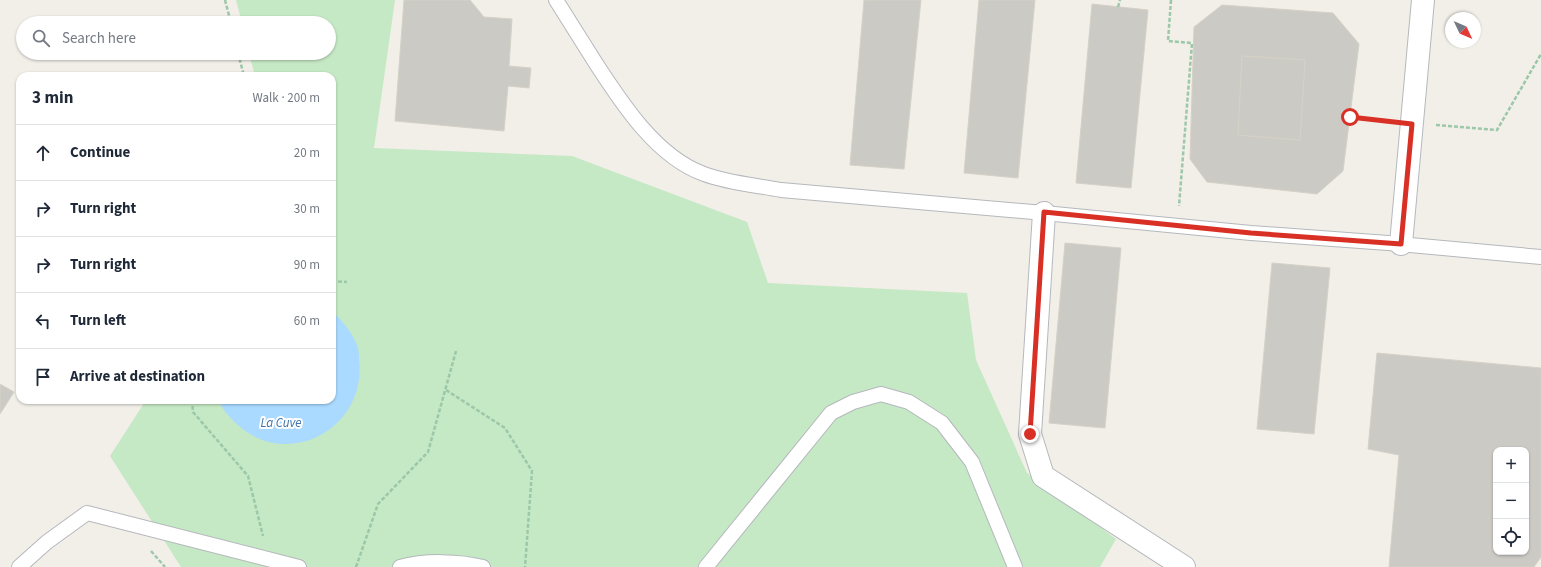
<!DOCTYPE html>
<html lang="en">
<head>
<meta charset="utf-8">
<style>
	:root { --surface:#fff; --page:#f2f2f3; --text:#1f2937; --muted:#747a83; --line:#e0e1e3 }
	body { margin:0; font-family:"Source Sans 3",sans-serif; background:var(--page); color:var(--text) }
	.controls { position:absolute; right:12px; bottom:12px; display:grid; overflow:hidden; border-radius:8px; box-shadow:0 1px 3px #0004 }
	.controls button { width:36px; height:36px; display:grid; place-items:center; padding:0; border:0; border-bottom:1px solid var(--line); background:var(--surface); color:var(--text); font:20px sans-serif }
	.compass { position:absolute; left:1445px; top:12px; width:36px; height:36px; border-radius:50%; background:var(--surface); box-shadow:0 1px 3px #0004; rotate:134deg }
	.stop { position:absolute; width:12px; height:12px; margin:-9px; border:3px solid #d93025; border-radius:50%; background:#fff }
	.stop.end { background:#d93025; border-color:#fff; box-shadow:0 1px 4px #0008 }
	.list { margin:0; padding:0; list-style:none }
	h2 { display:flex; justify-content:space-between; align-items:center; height:52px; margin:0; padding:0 16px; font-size:17px }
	h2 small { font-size:13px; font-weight:400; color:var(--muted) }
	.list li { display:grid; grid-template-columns:26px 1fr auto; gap:12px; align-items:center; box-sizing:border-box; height:56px; padding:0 16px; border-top:1px solid var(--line) }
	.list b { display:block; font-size:15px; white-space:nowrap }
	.list em { font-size:13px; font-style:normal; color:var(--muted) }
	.icon { flex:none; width:22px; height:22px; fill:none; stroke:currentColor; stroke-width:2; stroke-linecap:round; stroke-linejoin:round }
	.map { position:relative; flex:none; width:1541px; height:567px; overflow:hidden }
	.search { position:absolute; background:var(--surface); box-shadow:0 1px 3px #0004; left:16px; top:16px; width:320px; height:44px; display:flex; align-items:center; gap:10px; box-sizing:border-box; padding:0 14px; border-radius:22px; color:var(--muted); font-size:15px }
	.panel { position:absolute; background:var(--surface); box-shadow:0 1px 3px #0004; left:16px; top:72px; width:320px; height:332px; border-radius:12px }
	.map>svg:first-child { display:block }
</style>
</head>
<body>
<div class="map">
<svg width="1541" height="567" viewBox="0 0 1541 567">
	<rect width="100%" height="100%" fill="#f1efe8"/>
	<path fill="#c5e8c5" d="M236 0H395L374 148 572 156 747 222 768 283 967 293 976 360 1027 473 1116 539 1100 567H181L110 456 146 400H332V76H255L249 53H329V23H242Z"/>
	<path fill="#aadaff" d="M332 311C343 322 353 333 358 348 359 352 359 357 359 360 367 424 296 468 244 430 234 422 223 412 219 400H332Z"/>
	<g fill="#cccac5" stroke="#d6d1c6" fill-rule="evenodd">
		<path d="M404 0H470L484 17 512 19 509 66 531 68 529 88 508 86 504 131 395 121Z"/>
		<path d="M864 0H921L904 169 850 165Z"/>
		<path d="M979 0H1035L1018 178 964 173Z"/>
		<path d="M1092 4 1148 10 1131 188 1076 183Z"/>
		<path d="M1222 5 1333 13 1359 44 1343 171 1317 194 1207 182 1190 159 1194 27ZM1242 56 1305 60 1300 140 1238 135Z"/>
		<path d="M1242 56 1305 60 1300 140 1238 135Z"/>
		<path d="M1065 243 1121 248 1105 428 1049 423Z"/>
		<path d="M1272 263 1330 268 1314 434 1257 429Z"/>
		<path d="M1377 353 1541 368V557L1534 567H1389L1399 455 1368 449ZM1496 450H1526V552H1496Z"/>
		<path d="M0 384 14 392 0 414Z"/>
	</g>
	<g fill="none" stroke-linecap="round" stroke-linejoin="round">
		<g stroke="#b5b8bc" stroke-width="16">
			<g id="lane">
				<path d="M556 0C569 21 582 41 595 62 621 102 656 157 704 174 728 183 755 185 781 190L1044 213 1251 233 1388 243 1541 257"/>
				<path d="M19 567 47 542 87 513 299 567"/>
				<path d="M400 567C425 560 459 561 483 567"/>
				<path d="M706 567 831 413 853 402 881 394 909 402 942 423 972 462 1015 567"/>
			</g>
		</g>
		<g stroke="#b5b8bc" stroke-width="24">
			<g id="street">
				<path d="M1044 213 1030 434 1043 476 1184 567"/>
				<path d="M1401 244 1423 0"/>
			</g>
		</g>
		<g stroke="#9cc7a9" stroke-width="2.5" stroke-dasharray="4 2" stroke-linecap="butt">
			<path d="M225 0 231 23"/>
			<path d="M1171 0 1168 41 1192 43 1179 206"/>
			<path d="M1118 7 1120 0"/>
			<path d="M238 53 244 76"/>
			<path d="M1349 117 1389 121"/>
			<path d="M1436 125 1497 130 1541 54"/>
			<path d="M332 281 347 282"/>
			<path d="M446 390 505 428 532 471 525 567"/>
			<path d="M192 400 193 412 248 476 263 536"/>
			<path d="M151 551 165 567"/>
			<path d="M356 567 378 504 428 452 456 351"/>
		</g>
		<use href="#lane" stroke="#fff" stroke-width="14"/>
		<use href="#street" stroke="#fff" stroke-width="22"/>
	</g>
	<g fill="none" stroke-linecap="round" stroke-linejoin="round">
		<path stroke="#d93025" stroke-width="5" d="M1030 434 1044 212 1251 233 1401 244 1412 124 1350 117"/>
	</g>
	<g text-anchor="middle" stroke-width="4" stroke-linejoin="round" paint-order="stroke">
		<g font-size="13" font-style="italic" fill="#4174aa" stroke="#fff">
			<text x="281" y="427">La Cuve</text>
		</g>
	</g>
</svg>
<div class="controls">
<button>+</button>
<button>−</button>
<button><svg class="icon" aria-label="locate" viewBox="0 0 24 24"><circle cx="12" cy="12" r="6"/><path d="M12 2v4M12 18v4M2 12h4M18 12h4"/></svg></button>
</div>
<svg class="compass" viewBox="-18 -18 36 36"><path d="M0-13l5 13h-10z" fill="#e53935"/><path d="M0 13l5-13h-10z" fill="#747a83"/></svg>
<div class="stop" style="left:1350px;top:117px"></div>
<div class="stop end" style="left:1030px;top:434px"></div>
<div class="search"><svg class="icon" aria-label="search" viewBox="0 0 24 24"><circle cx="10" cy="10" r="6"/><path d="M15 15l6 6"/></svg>Search here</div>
<section class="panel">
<h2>3 min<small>Walk · 200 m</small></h2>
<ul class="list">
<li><svg class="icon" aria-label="ahead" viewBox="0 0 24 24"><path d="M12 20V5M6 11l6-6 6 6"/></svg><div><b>Continue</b></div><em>20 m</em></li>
<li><svg class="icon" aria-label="right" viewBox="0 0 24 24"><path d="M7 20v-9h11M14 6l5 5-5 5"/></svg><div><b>Turn right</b></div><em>30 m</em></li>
<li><svg class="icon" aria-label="right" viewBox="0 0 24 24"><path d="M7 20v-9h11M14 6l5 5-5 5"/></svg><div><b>Turn right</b></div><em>90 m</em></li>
<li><svg class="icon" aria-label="left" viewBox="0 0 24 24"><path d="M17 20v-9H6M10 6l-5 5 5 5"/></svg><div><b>Turn left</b></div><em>60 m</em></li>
<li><svg class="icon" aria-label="arrive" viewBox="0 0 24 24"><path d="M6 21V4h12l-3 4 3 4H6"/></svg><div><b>Arrive at destination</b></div></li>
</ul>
</section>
</div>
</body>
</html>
